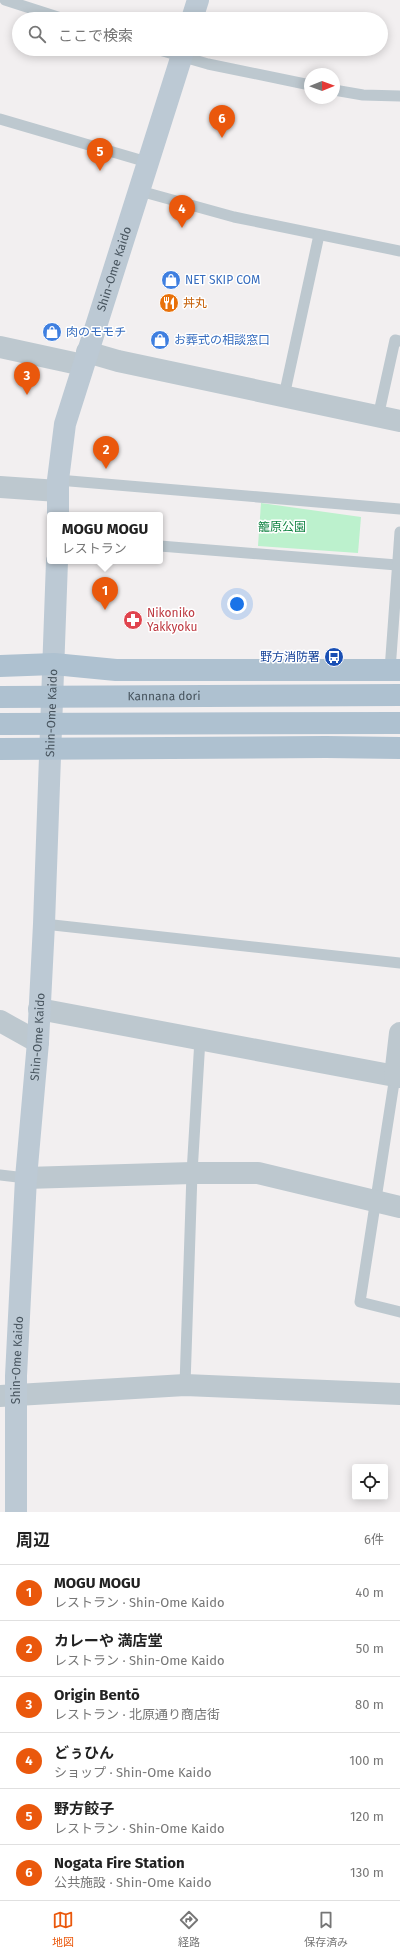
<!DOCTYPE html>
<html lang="ja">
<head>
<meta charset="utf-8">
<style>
	:root { --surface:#fff; --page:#f2f2f2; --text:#222; --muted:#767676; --line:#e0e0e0; --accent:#ea580c }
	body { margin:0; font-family:"Fira Sans","Noto Sans JP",sans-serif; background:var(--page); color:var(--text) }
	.controls { position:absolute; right:12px; bottom:12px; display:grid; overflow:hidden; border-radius:4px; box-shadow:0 2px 10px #0003 }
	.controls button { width:36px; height:36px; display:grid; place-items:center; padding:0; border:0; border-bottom:1px solid var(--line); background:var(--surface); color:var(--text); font:20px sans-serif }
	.compass { position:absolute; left:304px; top:68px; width:36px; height:36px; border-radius:50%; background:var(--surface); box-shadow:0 2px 10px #0003; rotate:89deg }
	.you { position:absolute; left:237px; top:604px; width:14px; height:14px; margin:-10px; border:3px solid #fff; border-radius:50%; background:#1a73e8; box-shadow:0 0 0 6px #1a73e833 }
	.badge { display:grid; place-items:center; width:26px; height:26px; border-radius:50%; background:var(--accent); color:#fff; font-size:13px; font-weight:700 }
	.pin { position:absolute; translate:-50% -33px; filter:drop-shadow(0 1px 2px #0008) }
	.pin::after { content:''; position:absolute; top:21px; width:14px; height:12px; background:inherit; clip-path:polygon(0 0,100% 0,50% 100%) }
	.popup { position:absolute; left:47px; top:512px; width:116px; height:52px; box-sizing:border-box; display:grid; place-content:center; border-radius:4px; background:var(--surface); filter:drop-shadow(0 1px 3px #0005); font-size:13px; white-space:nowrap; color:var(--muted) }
	.popup b { font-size:15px; color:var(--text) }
	.popup::after { content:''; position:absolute; left:50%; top:100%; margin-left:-8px; border:8px solid transparent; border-top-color:var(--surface) }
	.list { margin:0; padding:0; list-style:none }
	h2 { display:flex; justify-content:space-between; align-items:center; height:52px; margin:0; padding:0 16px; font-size:17px }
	h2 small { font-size:13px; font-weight:400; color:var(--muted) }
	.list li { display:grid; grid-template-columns:26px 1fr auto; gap:12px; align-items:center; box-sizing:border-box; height:56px; padding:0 16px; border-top:1px solid var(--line) }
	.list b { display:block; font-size:15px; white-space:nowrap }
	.list p { margin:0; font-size:13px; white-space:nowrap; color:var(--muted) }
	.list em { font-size:13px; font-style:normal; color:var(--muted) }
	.icon { flex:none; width:22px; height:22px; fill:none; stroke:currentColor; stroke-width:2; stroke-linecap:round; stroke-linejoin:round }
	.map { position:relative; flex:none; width:400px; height:1512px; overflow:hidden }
	.search { position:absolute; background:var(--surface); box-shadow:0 2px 10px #0003; left:12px; right:12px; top:12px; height:44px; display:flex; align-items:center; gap:10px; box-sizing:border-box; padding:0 14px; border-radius:22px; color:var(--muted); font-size:15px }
	.sheet { height:388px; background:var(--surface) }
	nav { display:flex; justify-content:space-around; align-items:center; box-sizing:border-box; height:56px; border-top:1px solid var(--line); background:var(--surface); font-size:11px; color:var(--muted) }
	nav a { display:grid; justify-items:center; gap:2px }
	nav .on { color:var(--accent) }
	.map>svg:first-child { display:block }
</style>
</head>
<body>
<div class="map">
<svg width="400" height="1512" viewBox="0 0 400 1512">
	<rect width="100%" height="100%" fill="#f2eff0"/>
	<path fill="#bcf1cd" d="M261 503 361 517 358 553 258 546Z"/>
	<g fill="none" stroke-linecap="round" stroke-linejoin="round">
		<g stroke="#bdc8cf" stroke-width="11">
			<path d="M5 0 64 19"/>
			<path d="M156 49 208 64 310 85"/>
			<path d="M334 90 363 95 400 96"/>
			<path d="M0 119 147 162"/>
			<path d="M140 191 234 217 400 251"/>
			<path d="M284 396 319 235"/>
			<path d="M378 417 395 340 400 341"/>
			<path d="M58 480 400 509"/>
			<path d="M160 546 397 565"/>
			<path d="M390 670 400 532"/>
			<path d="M44 924 400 963"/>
			<path d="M395 1076 360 1302 400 1312"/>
			<path d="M0 1175 26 1178"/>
			<path d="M185 1385 192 1173 200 1039"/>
		</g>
		<g stroke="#bdc8cf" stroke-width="22">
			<path d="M0 347 83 365"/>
			<path d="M87 352 118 361 400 421"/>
			<path d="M0 487 58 491"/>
			<path d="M39 1009 400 1077"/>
			<path d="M0 1021 38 1042"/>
			<path d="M395 1076 400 1033"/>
			<path d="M26 1178 192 1173H258L400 1207"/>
			<path d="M0 1396 185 1385 400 1394"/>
		</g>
		<g stroke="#bcc9d4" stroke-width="22">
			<path d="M192 19 198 0"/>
			<path id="s1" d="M58 515V480L65 424 184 49"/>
			<path id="s2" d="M16 1512V1376L26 1178 38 1042 44 924 57 561"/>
		</g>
		<g stroke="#aec1d0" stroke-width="22">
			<path d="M0 666 54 664 116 670H400"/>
			<path id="s3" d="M0 697 400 695"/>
			<path d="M0 724 400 723"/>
			<path d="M0 749 326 747 400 748"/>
		</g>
	</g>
	<defs>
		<g id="shop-disc" transform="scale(1)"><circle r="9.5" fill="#3f7fe0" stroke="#fff"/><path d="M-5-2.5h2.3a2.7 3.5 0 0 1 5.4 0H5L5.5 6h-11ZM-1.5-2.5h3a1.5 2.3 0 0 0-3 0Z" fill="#fff"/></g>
		<g id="restaurant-disc" transform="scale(1)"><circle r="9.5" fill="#e8710a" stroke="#fff"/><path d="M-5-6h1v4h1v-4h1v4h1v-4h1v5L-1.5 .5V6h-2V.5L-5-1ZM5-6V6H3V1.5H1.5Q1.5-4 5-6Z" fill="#fff"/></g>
		<g id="pharmacy-disc" transform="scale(1)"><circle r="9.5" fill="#e0444e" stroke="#fff"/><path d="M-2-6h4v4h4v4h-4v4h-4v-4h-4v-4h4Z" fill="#fff"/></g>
		<g id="bus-disc" transform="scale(1)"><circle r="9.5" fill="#1a4fb4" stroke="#fff"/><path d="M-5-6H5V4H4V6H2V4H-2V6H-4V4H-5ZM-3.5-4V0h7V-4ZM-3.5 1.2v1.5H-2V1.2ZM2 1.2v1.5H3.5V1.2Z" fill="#fff"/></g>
	</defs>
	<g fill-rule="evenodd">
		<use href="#shop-disc" x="171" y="280"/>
		<use href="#restaurant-disc" x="169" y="303"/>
		<use href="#shop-disc" x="52" y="332"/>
		<use href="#shop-disc" x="160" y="340"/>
		<use href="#pharmacy-disc" x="133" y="620"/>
		<use href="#bus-disc" x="334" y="657"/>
	</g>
	<g text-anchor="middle" stroke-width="3" stroke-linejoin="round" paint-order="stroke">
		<g font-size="12" fill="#47545e" stroke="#fff">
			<text dy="4" stroke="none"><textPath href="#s1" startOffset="254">Shin-Ome Kaido</textPath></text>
			<text dy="4" stroke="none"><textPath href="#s3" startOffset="164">Kannana dori</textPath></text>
			<text dy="4" stroke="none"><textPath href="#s2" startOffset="800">Shin-Ome Kaido</textPath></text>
			<text dy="4" stroke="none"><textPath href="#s2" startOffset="476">Shin-Ome Kaido</textPath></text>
			<text dy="4" stroke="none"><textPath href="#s2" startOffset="152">Shin-Ome Kaido</textPath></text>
		</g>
		<g font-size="12" fill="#366cbe" stroke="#fff" text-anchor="start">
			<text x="185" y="284">NET SKIP COM</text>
			<text x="66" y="336">肉のモモチ</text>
			<text x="174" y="344">お葬式の相談窓口</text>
		</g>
		<g font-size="12" fill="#c56008" stroke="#fff" text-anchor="start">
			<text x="183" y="307">丼丸</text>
		</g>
		<g font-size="12" fill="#138444" stroke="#fff">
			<text x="282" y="531">籠原公園</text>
		</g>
		<g font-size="12" fill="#be3a42" stroke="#fff" text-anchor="start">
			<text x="147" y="617">Nikoniko<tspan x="147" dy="14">Yakkyoku</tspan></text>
		</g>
		<g font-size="12" fill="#164399" stroke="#fff" text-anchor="end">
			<text x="320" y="661">野方消防署</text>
		</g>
	</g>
</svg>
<div class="controls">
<button><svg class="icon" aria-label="locate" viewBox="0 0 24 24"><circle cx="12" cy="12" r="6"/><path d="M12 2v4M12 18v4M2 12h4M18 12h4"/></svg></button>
</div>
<svg class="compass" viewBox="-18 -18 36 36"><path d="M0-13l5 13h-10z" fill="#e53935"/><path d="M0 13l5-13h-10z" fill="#767676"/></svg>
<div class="you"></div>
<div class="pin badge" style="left:105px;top:610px">1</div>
<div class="popup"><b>MOGU MOGU</b>レストラン</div>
<div class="pin badge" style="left:106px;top:469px">2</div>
<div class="pin badge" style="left:27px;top:395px">3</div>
<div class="pin badge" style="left:182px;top:228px">4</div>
<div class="pin badge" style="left:100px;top:171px">5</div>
<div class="pin badge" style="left:222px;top:138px">6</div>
<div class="search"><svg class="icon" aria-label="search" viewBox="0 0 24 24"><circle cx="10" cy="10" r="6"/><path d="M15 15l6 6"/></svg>ここで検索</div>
</div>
<section class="sheet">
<h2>周辺<small>6件</small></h2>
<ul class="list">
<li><span class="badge">1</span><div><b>MOGU MOGU</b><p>レストラン · Shin-Ome Kaido</p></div><em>40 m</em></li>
<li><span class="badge">2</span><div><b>カレーや 満店堂</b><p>レストラン · Shin-Ome Kaido</p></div><em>50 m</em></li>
<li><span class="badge">3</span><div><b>Origin Bentō</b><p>レストラン · 北原通り商店街</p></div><em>80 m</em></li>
<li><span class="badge">4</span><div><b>どぅひん</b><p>ショップ · Shin-Ome Kaido</p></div><em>100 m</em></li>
<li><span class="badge">5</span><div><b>野方餃子</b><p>レストラン · Shin-Ome Kaido</p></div><em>120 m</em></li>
<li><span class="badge">6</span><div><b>Nogata Fire Station</b><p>公共施設 · Shin-Ome Kaido</p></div><em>130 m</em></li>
</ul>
</section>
<nav>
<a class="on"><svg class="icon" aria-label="map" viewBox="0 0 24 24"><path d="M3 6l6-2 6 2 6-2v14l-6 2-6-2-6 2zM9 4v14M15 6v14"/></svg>地図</a>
<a><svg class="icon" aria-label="directions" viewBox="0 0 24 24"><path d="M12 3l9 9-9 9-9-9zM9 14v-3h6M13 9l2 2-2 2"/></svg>経路</a>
<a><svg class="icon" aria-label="saved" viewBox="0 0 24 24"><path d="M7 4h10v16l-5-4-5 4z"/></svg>保存済み</a>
</nav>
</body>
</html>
